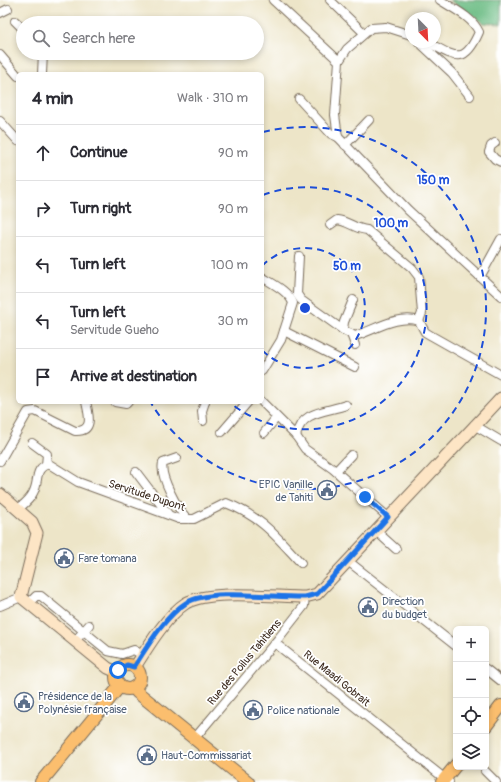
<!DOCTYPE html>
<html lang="en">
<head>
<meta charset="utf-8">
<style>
	:root { --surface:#fff; --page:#f7f7f7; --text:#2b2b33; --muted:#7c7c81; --line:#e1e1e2 }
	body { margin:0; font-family:Pangolin,sans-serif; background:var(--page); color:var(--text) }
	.controls { position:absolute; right:12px; bottom:12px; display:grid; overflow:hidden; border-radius:6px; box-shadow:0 2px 6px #0003 }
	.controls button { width:36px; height:36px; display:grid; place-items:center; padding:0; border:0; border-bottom:1px solid var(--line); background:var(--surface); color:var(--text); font:20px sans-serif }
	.compass { position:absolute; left:405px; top:12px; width:36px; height:36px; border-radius:50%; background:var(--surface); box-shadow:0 2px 6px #0003; rotate:156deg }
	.stop { position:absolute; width:12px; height:12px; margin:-9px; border:3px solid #1a73e8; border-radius:50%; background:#fff }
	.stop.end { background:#1a73e8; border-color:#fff; box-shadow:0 1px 4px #0008 }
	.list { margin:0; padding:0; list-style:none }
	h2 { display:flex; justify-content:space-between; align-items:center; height:52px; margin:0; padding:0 16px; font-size:17px }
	h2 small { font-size:13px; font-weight:400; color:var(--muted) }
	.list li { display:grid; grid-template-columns:26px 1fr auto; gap:12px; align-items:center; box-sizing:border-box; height:56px; padding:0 16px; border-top:1px solid var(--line) }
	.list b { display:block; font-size:15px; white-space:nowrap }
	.list p { margin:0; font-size:13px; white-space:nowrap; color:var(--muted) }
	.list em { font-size:13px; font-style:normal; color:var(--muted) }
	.icon { flex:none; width:22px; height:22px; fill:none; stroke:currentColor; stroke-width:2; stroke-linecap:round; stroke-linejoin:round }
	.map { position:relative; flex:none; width:501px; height:782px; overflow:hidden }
	.search { position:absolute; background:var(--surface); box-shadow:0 2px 6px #0003; left:16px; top:16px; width:248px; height:44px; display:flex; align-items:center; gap:10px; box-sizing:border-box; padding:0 14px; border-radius:22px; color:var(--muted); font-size:15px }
	.panel { position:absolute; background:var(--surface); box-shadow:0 2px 6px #0003; left:16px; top:72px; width:248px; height:332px; border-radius:6px }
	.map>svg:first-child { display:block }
</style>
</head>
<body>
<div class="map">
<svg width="501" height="782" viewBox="0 0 501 782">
	<rect width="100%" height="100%" fill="#fff"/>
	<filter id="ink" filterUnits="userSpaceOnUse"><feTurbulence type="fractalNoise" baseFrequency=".025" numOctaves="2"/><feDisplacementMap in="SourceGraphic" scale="8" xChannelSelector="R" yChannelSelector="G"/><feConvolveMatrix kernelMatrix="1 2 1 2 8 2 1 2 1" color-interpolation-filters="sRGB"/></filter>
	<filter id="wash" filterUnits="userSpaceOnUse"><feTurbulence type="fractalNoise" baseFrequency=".012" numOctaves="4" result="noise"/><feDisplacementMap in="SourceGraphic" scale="16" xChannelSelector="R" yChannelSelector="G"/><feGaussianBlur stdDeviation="0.9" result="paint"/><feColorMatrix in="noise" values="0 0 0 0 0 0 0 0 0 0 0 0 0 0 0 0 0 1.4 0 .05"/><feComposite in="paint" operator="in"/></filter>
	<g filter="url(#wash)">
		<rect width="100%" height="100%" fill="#ede5c8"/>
		<path fill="#70be87" stroke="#567452" d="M449 0H501V24L484 23Z"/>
	</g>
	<g filter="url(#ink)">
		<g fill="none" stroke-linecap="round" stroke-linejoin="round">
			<g stroke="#796b5a" stroke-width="10">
				<g id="street">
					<path d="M273 0 339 61"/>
					<path d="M330 0 364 33"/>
					<path d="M0 13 8 9"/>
					<path d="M15 21 23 29"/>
					<path d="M411 35 386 27 371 28 347 49 339 61 335 115 338 137 408 210 501 296"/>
					<path d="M419 42 452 73 470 96"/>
					<path d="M427 42C454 56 464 67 479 32 472 17 454 9 440 0"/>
					<path d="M0 55 18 76"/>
					<path d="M42 74 43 53"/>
					<path d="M299 99 331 134 338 137"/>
					<path d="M0 121 18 141"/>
					<path d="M495 143 491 146 489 152 495 159 501 162"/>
					<path d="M345 145 369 120"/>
					<path d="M330 225 337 220C348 221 355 229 367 230L412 268 419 277 422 313 419 321"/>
					<path d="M299 256 297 294 301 300 343 330 355 336C374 330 399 314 419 321L425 332 430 335 501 375"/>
					<path d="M262 277C273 284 288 291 293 303L281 340 262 371"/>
					<path d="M480 277 501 239"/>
					<path d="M343 330 344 322 353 300"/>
					<path d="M284 331 355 367"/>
					<path d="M351 334 355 345"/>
					<path d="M115 402 126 404 128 402"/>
					<path d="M262 402 296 436 305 449 333 469 388 517"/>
					<path d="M203 421 202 411 205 402"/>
					<path d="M474 425 501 441"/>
					<path d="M222 432 248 402"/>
					<path d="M264 433 276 418"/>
					<path d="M296 436C301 410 327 412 346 405"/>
					<path d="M32 443 47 454 46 465"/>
					<path d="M177 458 163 463C159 475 178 511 188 519"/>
					<path d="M0 461 28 412 35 411 75 431C94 432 89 415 86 402"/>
					<path d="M336 471 351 455"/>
					<path d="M136 472 168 514"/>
					<path d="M18 509C23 505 30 500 33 493 40 481 33 468 49 464L78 482 179 519H194L226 503C262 517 276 536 301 563"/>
					<path d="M376 531 396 549"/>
					<path d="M348 561 456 646"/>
					<path d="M29 603 36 596H41L108 651 122 654 134 650 142 655"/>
					<path d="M0 606 21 597"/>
					<path d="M75 641 89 625"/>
					<path d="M275 643 449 782"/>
					<path d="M486 669 501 681"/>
					<path d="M194 739 278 639 304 606 305 597"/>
					<path d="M485 771 496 782"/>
				</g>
			</g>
			<g stroke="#796b5a" stroke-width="13">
				<g id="secondary">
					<path d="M0 494 32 522 37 533 21 597 108 668 117 672"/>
					<path d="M135 667C147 648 167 615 186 603 211 589 275 597 305 597L317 594 501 398"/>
				</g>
			</g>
			<g stroke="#796b5a" stroke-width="14">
				<g id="primary">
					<circle cx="128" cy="677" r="12"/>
					<path d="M134 687 137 692 248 782"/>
					<path d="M486 726 501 706"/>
					<path d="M41 782 120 686"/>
					<path d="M442 782 456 765"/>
				</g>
			</g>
			<use href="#street" stroke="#fff" stroke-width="8"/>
			<use href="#secondary" stroke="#fde5c5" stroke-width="11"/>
			<use href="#primary" stroke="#fbbe6e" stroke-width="12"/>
		</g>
	</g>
	<g fill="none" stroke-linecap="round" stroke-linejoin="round" filter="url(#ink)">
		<path stroke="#1a73e8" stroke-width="5" d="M118 670 127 665 134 667C147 647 165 616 186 603 211 588 275 598 305 597L317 594 388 517 365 497"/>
	</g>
	<g fill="none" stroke="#1d4ed8" stroke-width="2" stroke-dasharray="7 5">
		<path d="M262 266A60 60 0 1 1 262 350"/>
		<path d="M263 195A121 121 0 1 1 229 402"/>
		<path d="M263 132A181 181 0 1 1 151 403"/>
	</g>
	<defs>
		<g id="civic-ring" transform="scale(1)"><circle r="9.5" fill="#fff" stroke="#5c6f8a" stroke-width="1.5"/><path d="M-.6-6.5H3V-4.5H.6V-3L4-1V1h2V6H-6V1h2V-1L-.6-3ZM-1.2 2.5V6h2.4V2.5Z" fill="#5c6f8a"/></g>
	</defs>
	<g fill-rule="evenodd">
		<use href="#civic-ring" x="327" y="490"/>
		<use href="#civic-ring" x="64" y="558"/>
		<use href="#civic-ring" x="368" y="607"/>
		<use href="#civic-ring" x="24" y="702"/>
		<use href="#civic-ring" x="253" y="710"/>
		<use href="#civic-ring" x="147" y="755"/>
	</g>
	<g text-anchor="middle" stroke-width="3.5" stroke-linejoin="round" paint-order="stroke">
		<g font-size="11" fill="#4e5e75" stroke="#fff" text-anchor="start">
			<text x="313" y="488" text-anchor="end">EPIC Vanille<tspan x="313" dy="13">de Tahiti</tspan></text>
			<text x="78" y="562">Fare tomana</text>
			<text x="382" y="605">Direction<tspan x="382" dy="13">du budget</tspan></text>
			<text x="38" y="700">Présidence de la<tspan x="38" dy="13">Polynésie française</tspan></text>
			<text x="267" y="714">Police nationale</text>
			<text x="161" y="759">Haut-Commissariat</text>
		</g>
		<g font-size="11" fill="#3b2a1e" stroke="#fff">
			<text transform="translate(147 495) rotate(18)" y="4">Servitude Dupont</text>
			<text transform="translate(244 662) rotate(-50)" y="4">Rue des Poilus Tahitiens</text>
			<text transform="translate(337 678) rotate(39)" y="4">Rue Maadi Gobrait</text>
		</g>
	</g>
	<circle cx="305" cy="308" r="6" fill="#1d4ed8" stroke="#fff" stroke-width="2"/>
	<g font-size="12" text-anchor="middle" font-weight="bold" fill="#1d4ed8" stroke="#fff" stroke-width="3.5" stroke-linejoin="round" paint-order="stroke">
		<text x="433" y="184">150 m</text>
		<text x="391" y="227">100 m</text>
		<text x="347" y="270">50 m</text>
	</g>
</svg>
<div class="controls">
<button>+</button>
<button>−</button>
<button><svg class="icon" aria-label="locate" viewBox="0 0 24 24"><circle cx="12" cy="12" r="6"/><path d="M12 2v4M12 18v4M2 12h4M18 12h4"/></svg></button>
<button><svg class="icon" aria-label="layers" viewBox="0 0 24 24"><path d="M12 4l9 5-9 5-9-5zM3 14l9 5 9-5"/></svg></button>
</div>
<svg class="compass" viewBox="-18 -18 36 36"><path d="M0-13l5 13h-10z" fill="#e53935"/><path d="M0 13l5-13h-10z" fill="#7c7c81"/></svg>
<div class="stop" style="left:118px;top:670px"></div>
<div class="stop end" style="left:365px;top:497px"></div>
<div class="search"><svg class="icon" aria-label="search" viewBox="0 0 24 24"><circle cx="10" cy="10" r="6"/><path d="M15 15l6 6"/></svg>Search here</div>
<section class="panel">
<h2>4 min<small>Walk · 310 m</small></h2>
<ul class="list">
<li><svg class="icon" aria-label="ahead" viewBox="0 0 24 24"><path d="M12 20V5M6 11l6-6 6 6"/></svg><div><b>Continue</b></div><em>90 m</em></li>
<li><svg class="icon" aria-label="right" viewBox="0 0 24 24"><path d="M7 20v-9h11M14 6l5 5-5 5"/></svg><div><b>Turn right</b></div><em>90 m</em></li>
<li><svg class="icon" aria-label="left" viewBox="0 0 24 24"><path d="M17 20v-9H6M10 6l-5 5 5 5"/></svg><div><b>Turn left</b></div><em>100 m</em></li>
<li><svg class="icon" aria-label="left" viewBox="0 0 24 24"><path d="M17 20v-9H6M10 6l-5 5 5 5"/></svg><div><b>Turn left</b><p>Servitude Gueho</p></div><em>30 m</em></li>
<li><svg class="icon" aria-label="arrive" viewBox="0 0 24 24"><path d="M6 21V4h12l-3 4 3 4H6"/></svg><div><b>Arrive at destination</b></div></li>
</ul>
</section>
</div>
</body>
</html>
